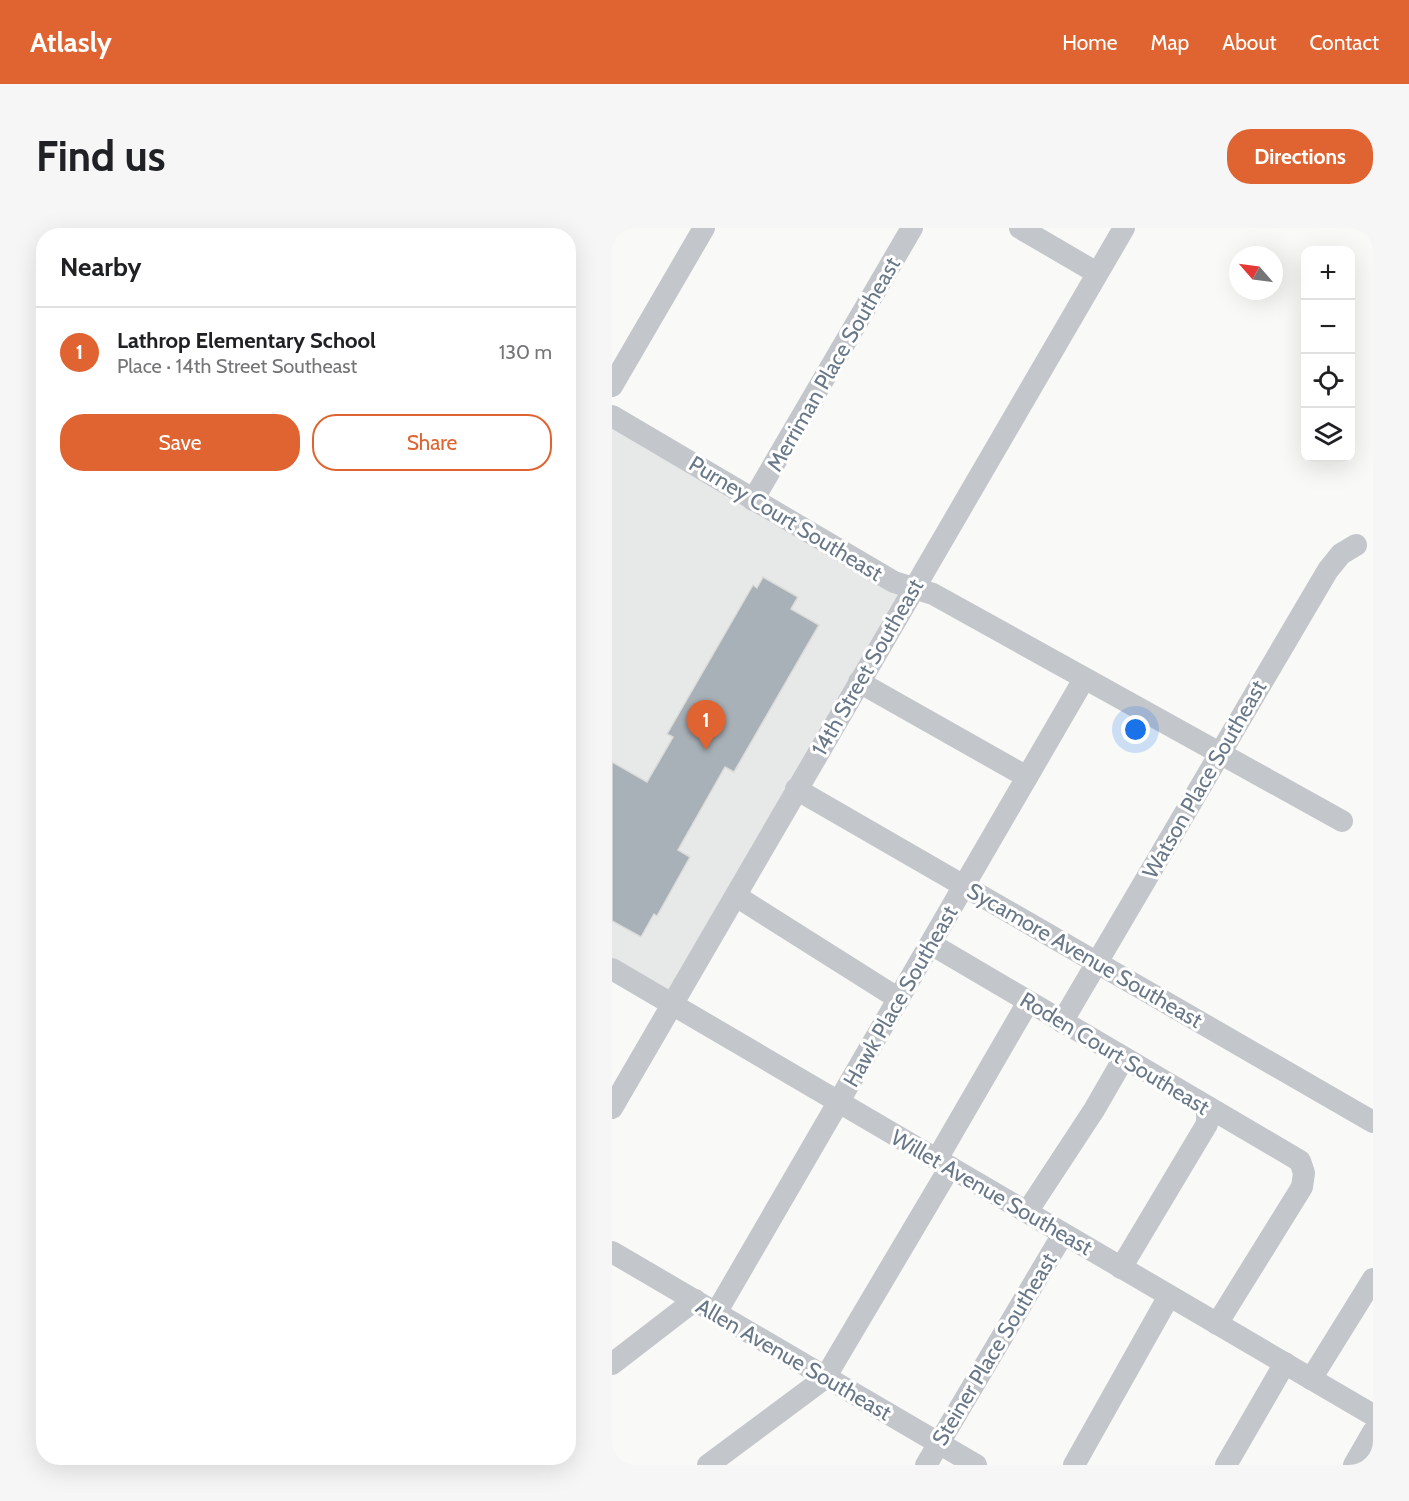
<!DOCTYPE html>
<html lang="en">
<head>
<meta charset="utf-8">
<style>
	:root { --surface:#fff; --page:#f6f6f6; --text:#202124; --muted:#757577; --line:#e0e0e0; --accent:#e06431 }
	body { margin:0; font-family:Cabin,sans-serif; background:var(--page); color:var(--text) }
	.controls { position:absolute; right:18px; top:18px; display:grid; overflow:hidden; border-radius:12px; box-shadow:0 6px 24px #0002 }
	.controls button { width:54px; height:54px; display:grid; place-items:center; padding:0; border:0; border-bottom:2px solid var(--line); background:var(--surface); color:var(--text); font:30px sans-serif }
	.compass { position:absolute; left:617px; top:18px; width:54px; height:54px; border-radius:50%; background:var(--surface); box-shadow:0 6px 24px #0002; rotate:298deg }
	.you { position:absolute; left:524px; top:502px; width:21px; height:21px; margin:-15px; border:4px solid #fff; border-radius:50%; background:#1a73e8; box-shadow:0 0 0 9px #1a73e833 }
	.badge { display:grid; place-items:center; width:39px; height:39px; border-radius:50%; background:var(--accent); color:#fff; font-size:20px; font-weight:700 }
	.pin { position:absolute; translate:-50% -50px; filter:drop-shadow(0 2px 3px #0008) }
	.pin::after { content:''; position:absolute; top:32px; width:21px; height:18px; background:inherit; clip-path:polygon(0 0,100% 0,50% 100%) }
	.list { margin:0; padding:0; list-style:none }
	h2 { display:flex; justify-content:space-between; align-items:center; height:78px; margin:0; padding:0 24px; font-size:26px }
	h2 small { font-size:20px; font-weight:400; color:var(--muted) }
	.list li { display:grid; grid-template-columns:39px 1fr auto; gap:18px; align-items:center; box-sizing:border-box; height:90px; padding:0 24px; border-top:2px solid var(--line) }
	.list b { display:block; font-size:22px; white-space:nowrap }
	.list p { margin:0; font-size:20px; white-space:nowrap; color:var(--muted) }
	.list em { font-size:20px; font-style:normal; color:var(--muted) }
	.actions { display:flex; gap:12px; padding:18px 24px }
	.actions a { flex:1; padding:14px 0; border:2px solid var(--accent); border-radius:24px; text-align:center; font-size:21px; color:var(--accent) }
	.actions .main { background:var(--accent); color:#fff }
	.icon { flex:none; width:33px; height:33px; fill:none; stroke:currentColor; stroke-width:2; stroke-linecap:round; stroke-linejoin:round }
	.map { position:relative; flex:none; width:761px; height:1237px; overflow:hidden; border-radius:24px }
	header { display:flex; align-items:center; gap:36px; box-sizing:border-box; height:84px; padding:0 30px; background:var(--accent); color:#fff }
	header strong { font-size:28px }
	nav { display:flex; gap:33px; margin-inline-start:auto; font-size:21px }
	.intro { display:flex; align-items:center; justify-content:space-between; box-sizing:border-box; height:144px; padding:0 36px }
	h1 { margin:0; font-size:42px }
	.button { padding:15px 27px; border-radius:24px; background:var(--accent); color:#fff; font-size:21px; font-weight:700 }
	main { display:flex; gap:36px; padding:0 36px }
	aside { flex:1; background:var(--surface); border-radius:24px; box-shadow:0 6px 24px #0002 }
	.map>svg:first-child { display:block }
</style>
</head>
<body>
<header>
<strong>Atlasly</strong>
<nav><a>Home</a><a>Map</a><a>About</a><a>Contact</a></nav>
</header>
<div class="intro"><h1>Find us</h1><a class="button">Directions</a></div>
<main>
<aside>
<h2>Nearby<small></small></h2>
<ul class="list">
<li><span class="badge">1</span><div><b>Lathrop Elementary School</b><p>Place · 14th Street Southeast</p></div><em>130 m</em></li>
</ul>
<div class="actions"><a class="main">Save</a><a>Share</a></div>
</aside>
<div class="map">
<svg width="761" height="1237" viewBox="0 0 761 1237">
	<rect width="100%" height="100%" fill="#f9f9f7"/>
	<path fill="#e7e8e8" d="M0 188 301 360 61 776 0 741Z"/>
	<path fill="#a9b1b8" stroke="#dbdbd9" stroke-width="1.5" d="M151 349 186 369 179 381 207 397 122 544 113 539 66 622 78 629 45 688 42 686 29 709 0 693V534L35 554 61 509 55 506 141 357 145 360Z"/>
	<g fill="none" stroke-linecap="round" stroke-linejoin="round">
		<g stroke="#c3c6cb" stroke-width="22">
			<path d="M408 0 485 45"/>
			<path d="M0 158 92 0"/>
			<path d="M0 188 282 354 321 366 730 593"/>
			<path d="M141 272 300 0"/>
			<path d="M247 454 415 549"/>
			<path d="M184 561 761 894"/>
			<path d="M124 668 287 771"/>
			<path d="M319 716 688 933 692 945 690 959 605 1096"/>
			<path d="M0 741 761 1187"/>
			<path d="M450 794 716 342 729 326 744 317"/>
			<path d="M0 880 512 0"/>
			<path d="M325 931 416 774"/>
			<path d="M415 984 482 882 512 830"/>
			<path d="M0 1024 364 1237"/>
			<path d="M509 1040 595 896V879"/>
			<path d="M104 1085 472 451"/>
			<path d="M0 1136 83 1072"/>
			<path d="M699 1151 761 1051"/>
			<path d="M96 1237 213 1150 338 939"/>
			<path d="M314 1237 451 1006"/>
			<path d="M462 1237 557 1068"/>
			<path d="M614 1237 673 1135"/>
			<path d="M742 1237 761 1204"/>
		</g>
	</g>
	<g text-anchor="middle" stroke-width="6" stroke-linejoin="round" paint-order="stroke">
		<g font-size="22" fill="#697888" stroke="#fff">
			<text transform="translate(221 136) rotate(-60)" y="8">Merriman Place Southeast</text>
			<text transform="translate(174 290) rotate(31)" y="8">Purney Court Southeast</text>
			<text transform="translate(255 439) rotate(-60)" y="8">14th Street Southeast</text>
			<text transform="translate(592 551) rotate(-60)" y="8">Watson Place Southeast</text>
			<text transform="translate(473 727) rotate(30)" y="8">Sycamore Avenue Southeast</text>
			<text transform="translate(288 768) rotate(-60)" y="8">Hawk Place Southeast</text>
			<text transform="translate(503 825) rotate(31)" y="8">Roden Court Southeast</text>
			<text transform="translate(380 964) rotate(30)" y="8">Willet Avenue Southeast</text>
			<text transform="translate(382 1121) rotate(-59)" y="8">Steiner Place Southeast</text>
			<text transform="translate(182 1131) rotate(30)" y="8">Allen Avenue Southeast</text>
		</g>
	</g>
</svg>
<div class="controls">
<button>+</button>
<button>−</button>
<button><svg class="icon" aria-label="locate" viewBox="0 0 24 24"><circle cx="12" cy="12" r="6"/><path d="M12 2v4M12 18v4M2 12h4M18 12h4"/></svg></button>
<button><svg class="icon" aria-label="layers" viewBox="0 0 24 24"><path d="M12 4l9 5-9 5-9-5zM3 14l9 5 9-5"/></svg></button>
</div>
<svg class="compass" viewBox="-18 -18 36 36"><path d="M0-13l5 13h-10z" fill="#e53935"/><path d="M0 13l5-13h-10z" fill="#757577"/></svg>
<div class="you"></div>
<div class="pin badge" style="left:94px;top:522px">1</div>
</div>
</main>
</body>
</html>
